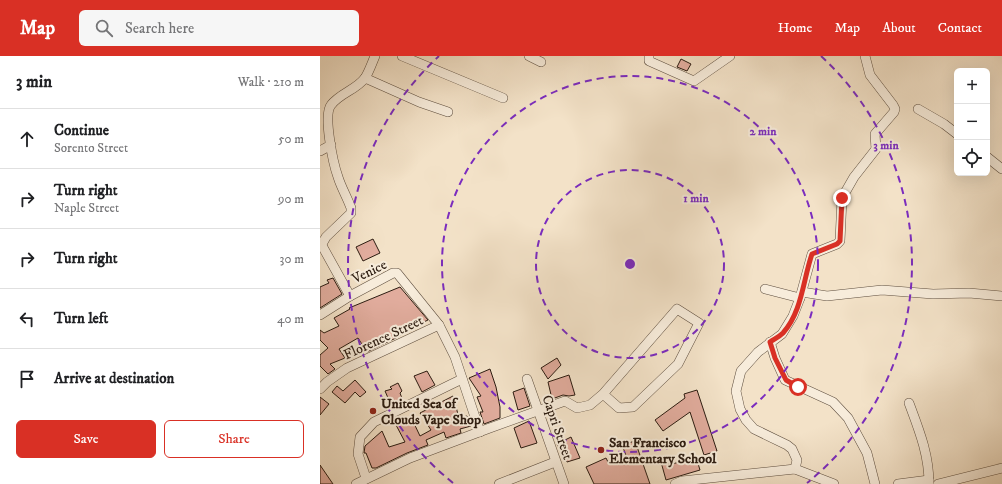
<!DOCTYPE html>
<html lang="en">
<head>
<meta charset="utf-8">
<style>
	:root { --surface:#fff; --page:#f6f6f6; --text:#202124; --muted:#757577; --line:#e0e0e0; --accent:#d93025 }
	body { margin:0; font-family:"IM FELL DW Pica",serif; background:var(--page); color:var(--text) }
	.controls { position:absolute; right:12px; top:12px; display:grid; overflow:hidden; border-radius:6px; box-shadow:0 4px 16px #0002 }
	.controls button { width:36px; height:36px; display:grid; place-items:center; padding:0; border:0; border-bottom:1px solid var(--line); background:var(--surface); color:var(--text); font:20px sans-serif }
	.stop { position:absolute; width:12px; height:12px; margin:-9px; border:3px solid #d93025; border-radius:50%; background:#fff }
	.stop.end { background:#d93025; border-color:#fff; box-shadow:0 1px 4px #0008 }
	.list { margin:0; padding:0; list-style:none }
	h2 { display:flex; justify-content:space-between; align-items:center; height:52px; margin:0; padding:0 16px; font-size:17px }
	h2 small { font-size:13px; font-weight:400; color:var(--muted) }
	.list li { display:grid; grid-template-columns:26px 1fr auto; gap:12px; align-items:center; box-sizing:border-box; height:60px; padding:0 16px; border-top:1px solid var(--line) }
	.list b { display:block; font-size:15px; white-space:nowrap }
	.list p { margin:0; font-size:13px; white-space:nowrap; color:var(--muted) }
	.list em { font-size:13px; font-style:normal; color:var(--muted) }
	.actions { display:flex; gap:8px; padding:12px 16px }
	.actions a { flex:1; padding:9px 0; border:1px solid var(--accent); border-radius:6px; text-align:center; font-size:14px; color:var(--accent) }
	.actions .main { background:var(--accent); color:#fff }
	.icon { flex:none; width:22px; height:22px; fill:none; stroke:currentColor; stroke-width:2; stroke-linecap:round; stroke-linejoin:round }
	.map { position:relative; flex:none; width:682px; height:428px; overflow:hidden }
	header { display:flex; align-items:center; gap:24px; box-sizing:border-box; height:56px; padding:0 20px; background:var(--accent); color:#fff }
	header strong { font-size:19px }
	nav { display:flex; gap:22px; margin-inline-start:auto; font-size:14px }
	.search { width:280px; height:36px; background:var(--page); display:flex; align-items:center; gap:10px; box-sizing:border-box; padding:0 14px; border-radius:6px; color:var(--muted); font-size:15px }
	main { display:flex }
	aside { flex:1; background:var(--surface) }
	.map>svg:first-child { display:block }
</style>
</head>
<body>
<header>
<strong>Map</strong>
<div class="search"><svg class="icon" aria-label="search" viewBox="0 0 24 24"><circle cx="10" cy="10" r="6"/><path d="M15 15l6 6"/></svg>Search here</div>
<nav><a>Home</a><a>Map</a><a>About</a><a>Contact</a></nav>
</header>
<main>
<aside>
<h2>3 min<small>Walk · 210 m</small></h2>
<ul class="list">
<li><svg class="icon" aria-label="ahead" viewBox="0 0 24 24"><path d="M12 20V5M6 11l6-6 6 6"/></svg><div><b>Continue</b><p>Sorento Street</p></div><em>50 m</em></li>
<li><svg class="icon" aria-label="right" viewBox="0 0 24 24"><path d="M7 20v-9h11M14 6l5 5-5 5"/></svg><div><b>Turn right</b><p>Naple Street</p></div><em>90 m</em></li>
<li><svg class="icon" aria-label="right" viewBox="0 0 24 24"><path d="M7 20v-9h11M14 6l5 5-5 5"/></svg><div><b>Turn right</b></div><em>30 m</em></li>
<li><svg class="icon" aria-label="left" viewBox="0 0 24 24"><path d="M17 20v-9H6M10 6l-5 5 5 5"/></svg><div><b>Turn left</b></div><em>40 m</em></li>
<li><svg class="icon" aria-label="arrive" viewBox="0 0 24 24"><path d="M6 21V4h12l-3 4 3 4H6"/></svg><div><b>Arrive at destination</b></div></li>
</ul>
<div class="actions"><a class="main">Save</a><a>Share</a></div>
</aside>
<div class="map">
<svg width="682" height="428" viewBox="0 0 682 428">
	<rect width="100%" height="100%" fill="#f3e2c8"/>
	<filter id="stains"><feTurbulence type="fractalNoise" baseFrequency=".005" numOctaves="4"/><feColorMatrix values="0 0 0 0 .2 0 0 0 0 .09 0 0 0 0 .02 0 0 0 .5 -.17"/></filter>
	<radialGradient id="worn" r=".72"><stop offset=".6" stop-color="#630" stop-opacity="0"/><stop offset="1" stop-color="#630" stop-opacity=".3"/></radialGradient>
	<g fill="#e1ac9d" stroke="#2c1c11">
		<path d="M361 3 371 8 367 15 357 11Z"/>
		<path d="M53 183 60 197 43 205 36 191Z"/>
		<path d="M13 222 22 238 0 252V231L9 227 7 224Z"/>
		<path d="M80 231 108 264 93 271 78 276 80 280 47 296 38 282 19 293 25 302 10 308 15 313 8 318 0 310V299L8 292 0 284V274L4 277 19 270 14 262 30 253 29 252Z"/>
		<path d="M237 302 241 309 228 323 221 312Z"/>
		<path d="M170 313 176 331 180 351V362L164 368 160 356H163L157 341 161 340 149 322Z"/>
		<path d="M107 315 115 329 102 336 94 320Z"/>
		<path d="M249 319 255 339 249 340 243 339 232 343 228 326Z"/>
		<path d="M35 324 46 336 40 341 35 336 25 347 12 336 17 330 23 335Z"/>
		<path d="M78 327 82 335 80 337 83 345 72 351 65 335 72 333 70 331Z"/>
		<path d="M204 332 210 350 198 354 193 336Z"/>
		<path d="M377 334 397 395 384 399 370 356 343 375 335 364 365 342 364 338Z"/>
		<path d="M133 340 139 362 147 360 151 370 140 373 141 377 126 382 124 376 106 384 108 389 87 397 56 412H52L46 397H44L45 390 62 375 69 391 85 386 76 369 91 361 100 380 111 374 100 357Z"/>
		<path d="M0 341 9 348 0 359Z"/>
		<path d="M209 365 217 387 201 392 194 372Z"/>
		<path d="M251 381 260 402 247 406 237 388Z"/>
		<path d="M315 385 330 428H274L266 411 286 402 289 408 307 402 302 389Z"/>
		<path d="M376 401 380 414 346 424 341 406 347 404 349 409Z"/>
		<path d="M0 409 13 428H0Z"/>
	</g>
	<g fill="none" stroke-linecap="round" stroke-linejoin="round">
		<g stroke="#5e4e3f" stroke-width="10">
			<g id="minor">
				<path d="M82 0 183 42"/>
				<path d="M209 0 221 6"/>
				<path d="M329 0V5L374 25 410 0"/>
				<path d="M45 22 99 46 128 56"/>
				<path d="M598 53 624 68 637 78"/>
				<path d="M0 95 11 89"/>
				<path d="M667 101 682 113"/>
				<path d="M0 186 30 240"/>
				<path d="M2 188 6 181 31 157V152C27 141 21 131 18 121 13 107 3 59 11 49 20 37 36 34 45 22 49 16 52 7 55 0"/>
				<path d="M445 233 480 242"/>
				<path d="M482 236 507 240 562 234 613 238 649 237 682 240"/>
				<path d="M0 259 30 240 73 217H77L119 269 135 301 160 376"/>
				<path d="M450 286 455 302 465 324 513 346 528 362 547 397 555 428"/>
				<path d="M207 323 244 428"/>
				<path d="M0 333 7 326 27 312 119 269"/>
				<path d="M589 347C599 374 609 398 609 428"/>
				<path d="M475 413 477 404 472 393 467 389 434 373 426 364 420 353 416 335 421 315 438 296 462 278 473 260 480 242 492 198 517 188 520 185 522 142 534 121 556 93 555 78 574 56 575 53 573 49 550 19 545 0"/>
				<path d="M46 422 38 398 40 381 54 366 142 323"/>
				<path d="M36 428 90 402 167 373 245 345 257 352 270 349 283 338 357 253 379 267 358 308 313 351 299 352 283 338"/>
				<path d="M179 428 235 406"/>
				<path d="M355 428 362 425 475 413 514 428"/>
				<path d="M578 428 609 424"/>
				<path d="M618 428 682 412"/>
			</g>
		</g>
		<use href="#minor" stroke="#f7ecdb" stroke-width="9"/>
	</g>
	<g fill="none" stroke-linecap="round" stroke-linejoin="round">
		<path stroke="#d93025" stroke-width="5" d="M478 331 466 324 455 302 450 286C454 283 459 281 463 277 482 256 483 224 492 198L517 188 520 185 522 142"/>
	</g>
	<g fill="none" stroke="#7b2cbf" stroke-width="2" stroke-dasharray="7 5">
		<circle cx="310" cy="208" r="94"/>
		<circle cx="310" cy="208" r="188"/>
		<path d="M133 427A282 282 0 0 1 119 0M501 0A282 282 0 0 1 487 427"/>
	</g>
	<g fill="#8f2418" stroke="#f7ecdb" stroke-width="1.5">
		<circle cx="53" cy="355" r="4"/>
		<circle cx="281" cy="394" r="4"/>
	</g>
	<g text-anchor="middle" stroke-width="4" stroke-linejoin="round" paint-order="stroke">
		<g font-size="14" fill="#2c1c11" stroke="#f7ecdb">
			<text transform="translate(49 215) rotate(-26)" y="5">Venice</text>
			<text transform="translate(63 281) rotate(-25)" y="5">Florence Street</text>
			<text transform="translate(238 371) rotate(71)" y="5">Capri Street</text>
		</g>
		<g font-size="14" font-weight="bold" fill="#2c1c11" stroke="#f7ecdb" text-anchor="start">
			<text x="61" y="352">United Sea of<tspan x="61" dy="16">Clouds Vape Shop</tspan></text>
			<text x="289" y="391">San Francisco<tspan x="289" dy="16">Elementary School</tspan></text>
		</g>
	</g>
	<circle cx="310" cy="208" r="6" fill="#7b2cbf" stroke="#f7ecdb" stroke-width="2"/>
	<g font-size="12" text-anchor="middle" font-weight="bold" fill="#7b2cbf" stroke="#f7ecdb" stroke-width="4" stroke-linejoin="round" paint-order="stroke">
		<text x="443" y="79">2 min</text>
		<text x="566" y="93">3 min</text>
		<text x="376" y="146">1 min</text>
	</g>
	<rect width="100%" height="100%" filter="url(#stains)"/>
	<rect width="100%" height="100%" fill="url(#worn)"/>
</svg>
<div class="controls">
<button>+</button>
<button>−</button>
<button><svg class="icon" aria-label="locate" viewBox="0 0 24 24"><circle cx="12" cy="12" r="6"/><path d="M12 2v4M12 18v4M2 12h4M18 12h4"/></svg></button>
</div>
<div class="stop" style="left:478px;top:331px"></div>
<div class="stop end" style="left:522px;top:142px"></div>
</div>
</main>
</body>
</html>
